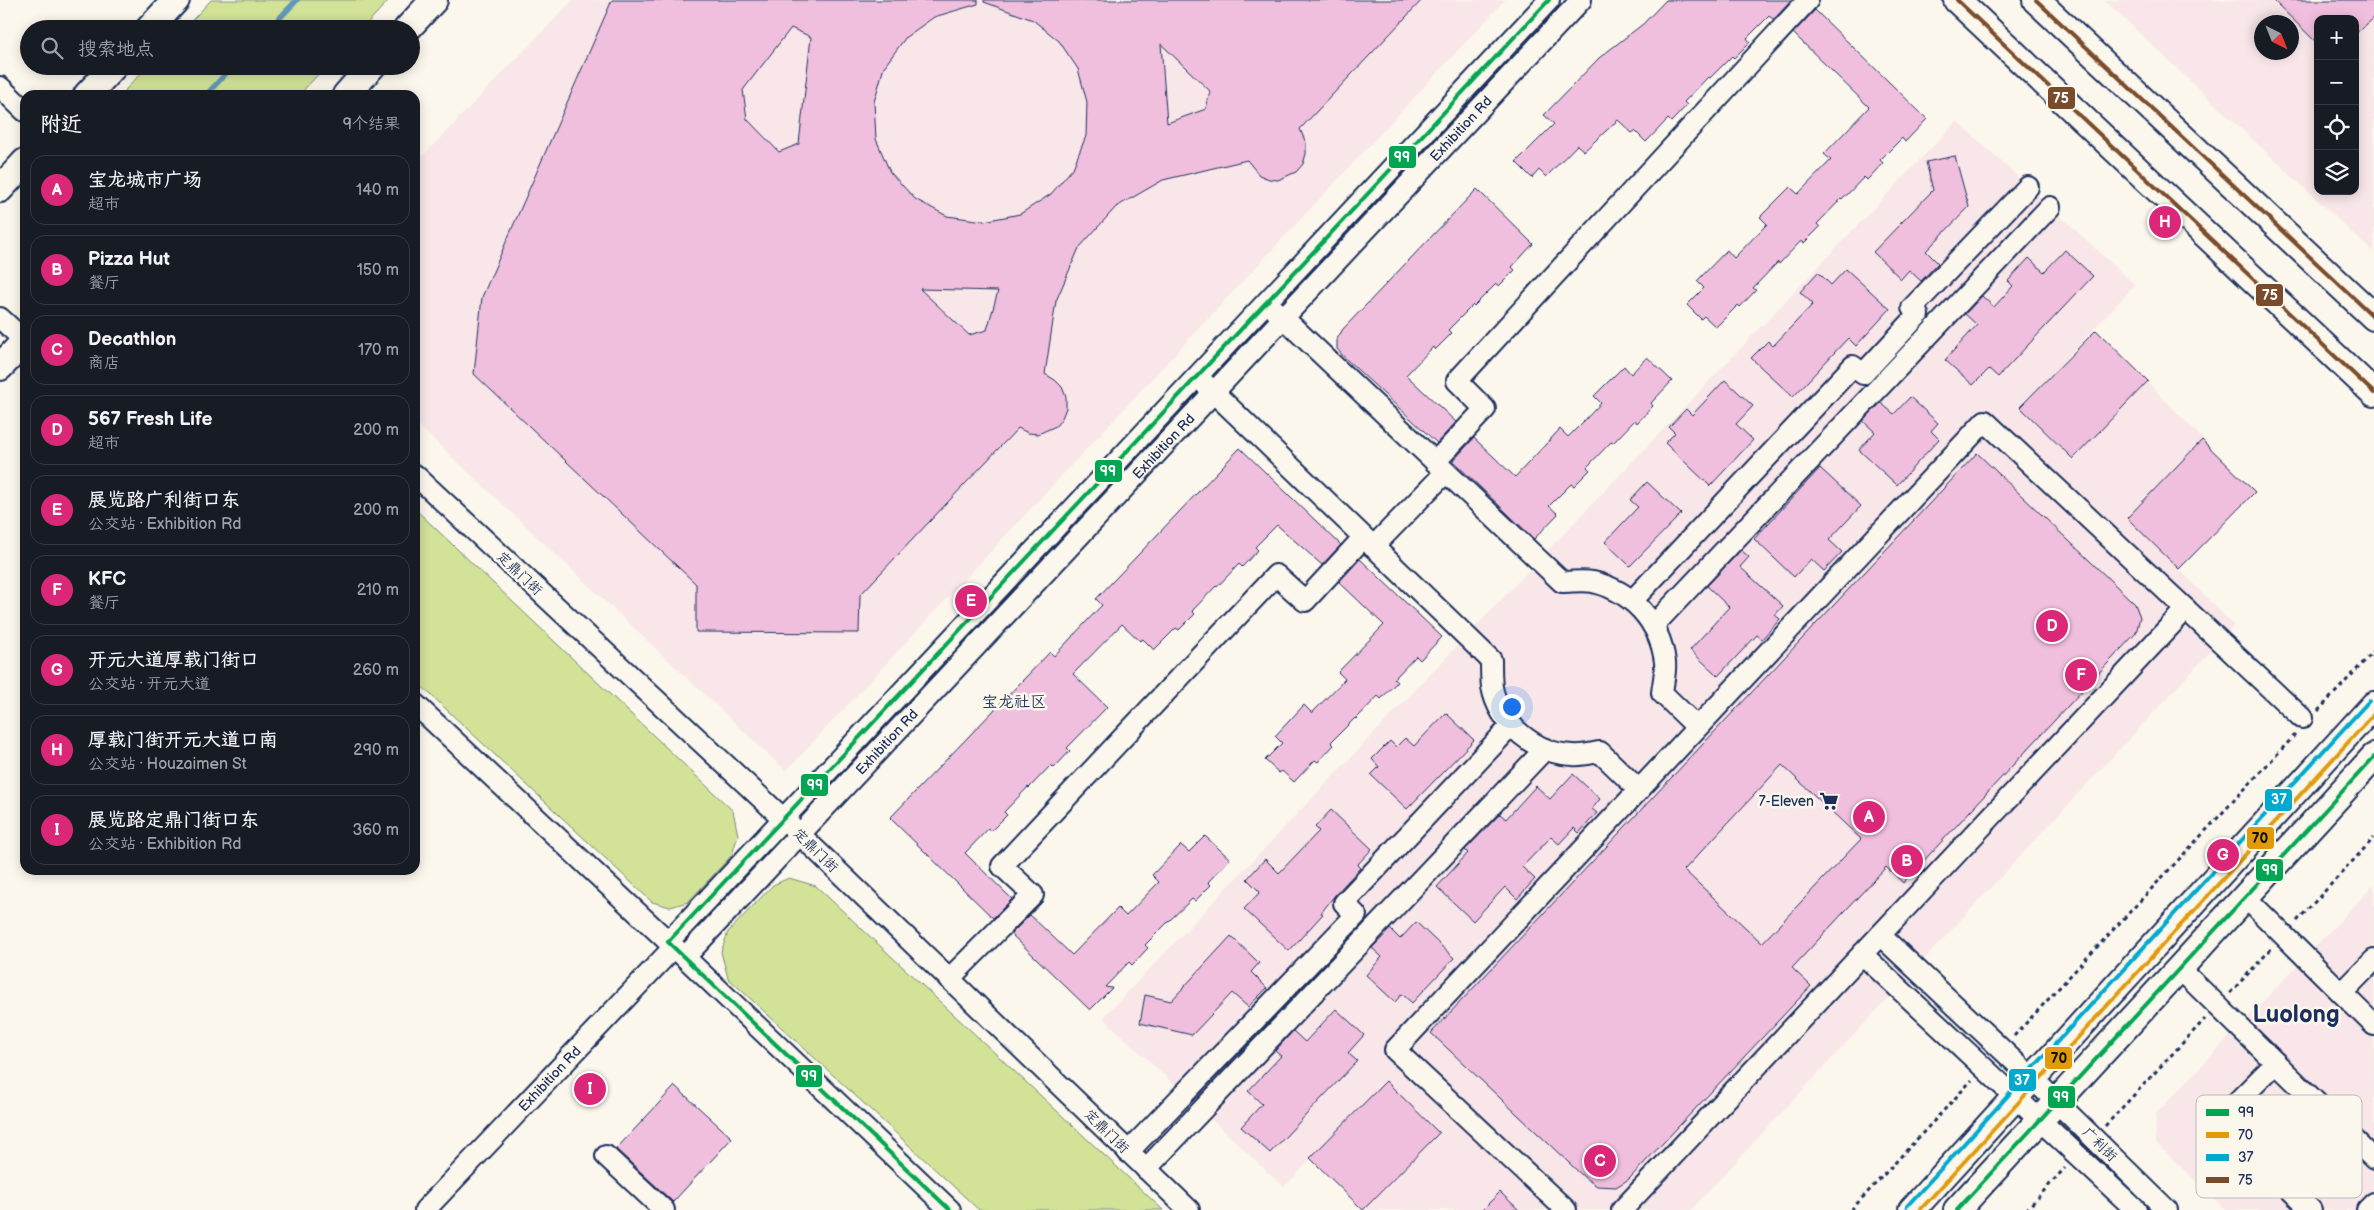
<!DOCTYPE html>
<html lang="zh">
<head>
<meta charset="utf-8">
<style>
	:root { --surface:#171b24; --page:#242831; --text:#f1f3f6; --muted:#9ea1a6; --line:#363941; --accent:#db2777 }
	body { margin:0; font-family:"Balsamiq Sans","LXGW WenKai TC",sans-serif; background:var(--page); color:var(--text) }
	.controls { position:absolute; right:15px; top:15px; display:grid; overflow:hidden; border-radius:10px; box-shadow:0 2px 12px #0003 }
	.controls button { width:45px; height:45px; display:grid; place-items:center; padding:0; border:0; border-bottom:1px solid var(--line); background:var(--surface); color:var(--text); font:25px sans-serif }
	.compass { position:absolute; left:2254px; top:15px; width:45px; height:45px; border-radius:50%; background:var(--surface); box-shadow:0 2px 12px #0003; rotate:137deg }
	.you { position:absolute; left:1511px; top:706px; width:18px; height:18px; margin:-12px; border:4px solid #fff; border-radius:50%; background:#1a73e8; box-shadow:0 0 0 8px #1a73e833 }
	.badge { display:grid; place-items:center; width:32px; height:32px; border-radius:50%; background:var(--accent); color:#fff; font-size:16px; font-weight:700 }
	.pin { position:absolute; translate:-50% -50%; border:2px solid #fff; box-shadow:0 1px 5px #0006 }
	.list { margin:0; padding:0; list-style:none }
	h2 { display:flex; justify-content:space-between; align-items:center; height:65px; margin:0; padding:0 20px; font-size:21px }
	h2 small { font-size:16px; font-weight:400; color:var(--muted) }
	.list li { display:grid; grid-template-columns:32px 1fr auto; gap:15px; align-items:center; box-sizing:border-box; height:70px; margin:0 10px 10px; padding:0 10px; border:1px solid var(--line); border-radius:15px }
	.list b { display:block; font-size:19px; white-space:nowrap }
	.list p { margin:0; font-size:16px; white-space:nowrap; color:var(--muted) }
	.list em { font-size:16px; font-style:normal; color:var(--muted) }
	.icon { flex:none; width:28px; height:28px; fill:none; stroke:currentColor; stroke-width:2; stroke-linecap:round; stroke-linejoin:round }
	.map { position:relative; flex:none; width:2374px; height:1210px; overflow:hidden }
	.search { position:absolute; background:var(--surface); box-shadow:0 2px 12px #0003; left:20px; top:20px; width:400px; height:55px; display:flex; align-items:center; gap:12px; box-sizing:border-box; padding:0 18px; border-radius:28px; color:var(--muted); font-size:19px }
	.panel { position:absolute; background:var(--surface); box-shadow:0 2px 12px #0003; left:20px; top:90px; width:400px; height:785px; border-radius:15px }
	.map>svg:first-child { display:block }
</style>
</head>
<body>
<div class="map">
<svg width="2374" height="1210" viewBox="0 0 2374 1210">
	<rect width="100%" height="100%" fill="#fbf7ec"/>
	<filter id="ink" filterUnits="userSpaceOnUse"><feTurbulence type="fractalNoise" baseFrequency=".02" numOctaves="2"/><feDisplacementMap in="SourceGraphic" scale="10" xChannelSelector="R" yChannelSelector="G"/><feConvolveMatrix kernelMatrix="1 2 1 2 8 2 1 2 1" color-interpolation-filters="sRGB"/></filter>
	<g filter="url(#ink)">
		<g fill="#f8e6e8" fill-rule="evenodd">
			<path d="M573 0H1505L786 771 415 422V164Z"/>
			<path d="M2104 0H2374V253ZM2318 19H2355V191H2318ZM2262 22H2292V52H2262Z"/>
			<path d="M1957 121 2135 285 2054 371 2096 330 2255 492 2179 569 2234 626 1691 1210H1364L1311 1159 1284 1187 1103 1018Z"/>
			<path d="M2374 885V1210H2226L2155 1142 2156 1114Z"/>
		</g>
		<g fill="#d2e397" stroke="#76897a">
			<path d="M211 0H389L362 29H184Z"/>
			<path d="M148 66H326L299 95H124L126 89Z"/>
			<path d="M415 509 733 811 738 835 732 855 688 902 670 907 652 902 415 680Z"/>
			<path d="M789 878 816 886 1163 1210H979L728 978 721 952 728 932 773 885Z"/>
		</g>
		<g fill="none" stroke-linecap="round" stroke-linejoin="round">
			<g stroke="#6497ba" stroke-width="5.5">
				<path d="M269 29 297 0"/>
				<path d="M206 95 233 66"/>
			</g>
		</g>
		<g fill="#f1bfde" stroke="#1b2f5e" fill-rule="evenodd">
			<path d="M612 0H978V4L934 17 906 37 884 67 874 102 876 139 890 172 915 199 947 216 984 221 1020 214 1051 194 1073 168 1086 136 1087 102 1078 69 1059 41 1033 20 984 2V0H1422L1300 129 1306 143V154L1303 164 1296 172 1278 180 1269 179 1259 175 1247 160 1163 180 1116 207 1079 248 1056 301 1045 374 1055 380 1062 387 1066 397V408L1062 418 1056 426 1038 434 1028 433 1018 428 860 595 859 633 696 632V584L474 374 482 297ZM791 28 811 37 799 144 779 152 747 119 743 90ZM1161 44 1210 91 1206 109 1167 123ZM920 289 998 291 987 330 969 335Z"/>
			<path d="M1666 0H1792L1776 17 1773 19 1769 16 1747 38 1750 42 1734 58 1732 56 1710 78 1708 77 1684 102 1687 105 1671 122 1668 119 1646 142 1635 131 1632 133 1618 120 1584 151 1577 145 1546 177 1539 170 1532 178 1516 162 1554 124 1544 115 1599 58 1643 24Z"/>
			<path d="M2273 0H2374V18L2355 34V19H2318V44Z"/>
			<path d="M1815 10 1927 119 1905 142 1902 138 1880 160 1883 163 1867 180 1864 177 1842 200 1841 199 1817 224 1820 227 1804 243 1801 241 1779 264 1778 262 1753 288 1756 290 1740 307 1738 305 1716 327 1704 316 1701 319 1687 305 1704 288 1697 281 1727 250 1734 258 1767 224 1760 217 1790 187 1798 194 1831 160 1824 154 1869 107 1793 33Z"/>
			<path d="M1955 156 1969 207 1926 251 1938 263 1921 281 1909 270 1901 279 1873 252 1933 190 1926 162Z"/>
			<path d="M1477 189 1533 244 1512 267 1515 270 1499 286 1496 284 1474 306 1473 305 1448 330 1452 333 1435 350 1433 347 1406 375 1456 422 1437 443 1345 358 1337 349V339L1343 329Z"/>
			<path d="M2065 250 2093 276 1998 377 1989 369 1973 385 1945 360 1977 325 1965 314 1982 296 1994 307 2013 286 2008 281 2029 258 2044 272Z"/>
			<path d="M1846 269 1890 309 1856 346 1848 338 1793 397 1751 358 1768 341 1773 346 1813 304 1800 292 1818 272 1831 285Z"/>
			<path d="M2096 330 2148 381 2073 459 2020 407Z"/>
			<path d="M1647 357 1672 381 1651 403 1653 406 1637 423 1635 420 1613 443 1611 442 1587 467 1590 470 1574 486 1571 484 1549 506 1558 514 1534 539 1453 461 1474 438 1515 477 1560 429 1568 437 1584 421 1601 403 1594 396 1624 366 1631 374Z"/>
			<path d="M1725 380 1753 406 1736 424 1753 440 1710 486 1665 443 1675 433 1669 427 1686 409 1692 415Z"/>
			<path d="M1910 397 1938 423 1931 431 1939 439 1897 485 1859 450 1875 432 1863 421 1881 403 1894 414Z"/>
			<path d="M2202 440 2255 492 2179 569 2127 518Z"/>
			<path d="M1240 448 1341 545 1322 565 1277 525 1255 547 1258 550 1242 567 1239 564 1217 587 1216 586 1192 611 1195 614 1179 630 1176 628 1154 650 1143 639 1140 641 1122 624 1073 674 1107 707 1067 748 1070 751 1054 768 1051 765 1029 788 1028 787 1004 812 1007 815 991 831 988 829 965 853 1012 899 993 918 890 818 1050 652 1054 656 1102 605 1096 599Z"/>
			<path d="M1977 453 2135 604 2140 617 2136 633 1903 883 1886 867 1792 968 1811 986 1629 1179 1616 1187 1597 1186 1585 1178 1431 1033ZM1782 765 1861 839 1762 943 1684 870Z"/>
			<path d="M1820 468 1861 506 1829 540 1842 552 1824 571 1811 559 1794 577 1754 539Z"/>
			<path d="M1647 482 1681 514 1630 566 1605 542 1638 507 1630 500Z"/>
			<path d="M1741 550 1749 557 1740 567 1783 606 1775 615 1780 619 1762 639 1757 635 1718 676 1690 650 1729 607 1707 586Z"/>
			<path d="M1360 559 1442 637 1420 660 1416 656 1394 679 1397 682 1381 699 1378 696 1356 719 1355 718 1331 742 1334 745 1318 762 1315 760 1294 782 1282 771 1279 773 1265 760 1282 743 1275 736 1304 705 1312 713 1345 679 1338 672 1384 625 1339 582Z"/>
			<path d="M1446 713 1474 740 1407 809 1371 775 1379 767 1372 759 1390 741 1396 747 1405 738 1414 746Z"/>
			<path d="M1573 774 1600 799 1592 809 1597 813 1579 833 1574 828 1559 844 1551 837 1522 867 1535 879 1517 899 1505 887 1473 921 1437 887 1468 853 1465 850 1500 814 1506 819 1536 786 1550 799Z"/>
			<path d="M1331 810 1372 849 1357 865 1360 868 1335 895 1321 913 1323 914 1289 951 1244 909 1260 892 1247 879 1265 859 1279 873 1319 831 1315 827Z"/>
			<path d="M1205 836 1230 859 1208 882 1211 885 1195 901 1192 899 1169 921 1145 945 1148 948 1132 965 1129 962 1105 987 1112 988 1090 1010 1011 934 1030 915 1072 955 1118 908 1126 916 1159 882 1152 875 1181 845 1189 852Z"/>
			<path d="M1416 922 1454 958 1412 1003 1402 994 1395 1002 1366 975 1382 957 1372 948 1390 929 1400 939Z"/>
			<path d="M1231 936 1259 963 1251 972 1267 988 1248 1007 1232 993 1192 1035 1140 1023 1145 995 1171 1001Z"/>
			<path d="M1336 1009 1364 1035 1348 1053 1357 1061 1270 1153 1241 1127 1262 1104 1248 1091 1281 1056 1275 1051 1293 1031 1305 1042Z"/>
			<path d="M1386 1081 1439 1133 1363 1210 1310 1158Z"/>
			<path d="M675 1086 732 1138 673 1202 616 1149Z"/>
			<path d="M1500 1192 1519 1210H1482Z"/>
		</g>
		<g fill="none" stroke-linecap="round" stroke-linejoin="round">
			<g stroke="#1b2f5e" stroke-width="24">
				<g id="minor">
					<path d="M0 87 25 111"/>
					<path d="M1275 310 1562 582C1572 582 1583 580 1593 582 1632 591 1660 622 1665 662 1666 672 1663 683 1662 693L1697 727"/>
					<path d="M0 318 25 341"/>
					<path d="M1204 383 1491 660C1491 669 1491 678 1492 687 1499 724 1536 754 1573 755 1582 756 1592 753 1600 752L1639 790"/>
					<path d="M1435 462 1485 409 1457 381 1808 0"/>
					<path d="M415 475 789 824 1189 1210"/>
					<path d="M1373 547 1446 472"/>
					<path d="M1632 601 1853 366 1863 374 1918 315 1912 308 2028 187"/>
					<path d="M1653 626 2050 207"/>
					<path d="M415 704 674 947 950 1210"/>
					<path d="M2245 897 2374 1025"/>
					<path d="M1880 935 2032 1078 2167 1210"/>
					<path d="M668 942 1549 0"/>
					<path d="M1862 954 2136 1210"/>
					<path id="s1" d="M685 957 1581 0"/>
					<path d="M2179 968 2374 1159"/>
					<path d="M949 979 1033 895 1002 866 1276 575 1305 601 1363 538"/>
					<path d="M2342 993 2374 960"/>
					<path d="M2276 1063 2219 1120 2311 1210"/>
					<path d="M1128 1152 1356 915 1344 903 1512 725"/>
					<path d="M606 1156 664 1210"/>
					<path d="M1146 1169 1545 749"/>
					<path id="s2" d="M425 1210 674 947"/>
					<path d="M1566 1210 1395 1050 1985 421 2302 718"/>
					<path d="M1622 1210 2186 609"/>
					<path d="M2367 1210 2374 1203"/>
				</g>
			</g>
			<g stroke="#1b2f5e" stroke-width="30">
				<g id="major">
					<path d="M1957 0 2374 393"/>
					<path d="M2036 0 2374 317"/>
					<path d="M149 29 176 0"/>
					<path d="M407 29 434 0"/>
					<path d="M87 95 114 66"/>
					<path d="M346 95 372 66"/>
					<path d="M0 189 25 162"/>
					<path d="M0 367 25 341"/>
					<path d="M1912 1210 2374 705"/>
					<path d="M1957 1210 2374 757"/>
				</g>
			</g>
			<g stroke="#1b2f5e" stroke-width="3" stroke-dasharray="4 4" stroke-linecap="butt">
				<path d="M2318 711 2374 651"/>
				<path d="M2297 921 2374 838"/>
				<path d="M2230 993 2272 948"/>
				<path d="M2014 1036 2295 735"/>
				<path d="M2105 1126 2205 1019"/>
				<path d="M1851 1210 1972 1080"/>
				<path d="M2026 1210 2065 1168"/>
			</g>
			<use href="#minor" stroke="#fbf7ec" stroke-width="20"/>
			<use href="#major" stroke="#fbf7ec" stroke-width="26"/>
			<g stroke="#fbf7ec" stroke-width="8">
				<g id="bus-1">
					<path d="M668 942 1549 0"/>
					<path d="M668 942 950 1210"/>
					<path d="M1957 1210 2374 757"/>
				</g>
			</g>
			<g stroke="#fbf7ec" stroke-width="8">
				<path id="bus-2" d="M1920 1210 2374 714"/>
			</g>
			<g stroke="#fbf7ec" stroke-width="8">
				<path id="bus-3" d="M1907 1206 2369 701"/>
			</g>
			<g stroke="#fbf7ec" stroke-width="8">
				<g id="bus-4">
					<path d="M1957 0 2374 393"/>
					<path d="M2036 0 2374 317"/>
				</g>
			</g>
			<use href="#bus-1" stroke="#00a651" stroke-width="4"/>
			<use href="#bus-2" stroke="#e19a09" stroke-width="4"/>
			<use href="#bus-3" stroke="#00a9ce" stroke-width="4"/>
			<use href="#bus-4" stroke="#7a4b2a" stroke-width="4"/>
		</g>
	</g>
	<defs>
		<g id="supermarket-bare" transform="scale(1.5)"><path d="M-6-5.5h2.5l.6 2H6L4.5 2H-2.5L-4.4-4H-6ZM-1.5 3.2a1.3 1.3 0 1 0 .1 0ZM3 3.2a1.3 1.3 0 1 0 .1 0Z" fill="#1b2f5e" stroke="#fbf7ec" stroke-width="2.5" paint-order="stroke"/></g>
	</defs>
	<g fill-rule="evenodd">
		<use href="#supermarket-bare" x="1829" y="801"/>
	</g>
	<g text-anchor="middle" stroke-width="5" stroke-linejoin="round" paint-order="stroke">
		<g font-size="14" fill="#1b2f5e" stroke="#fbf7ec">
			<text dy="5" stroke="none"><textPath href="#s1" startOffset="1135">Exhibition Rd</textPath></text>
			<text dy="5" stroke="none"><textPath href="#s1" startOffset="700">Exhibition Rd</textPath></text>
			<text transform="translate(520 573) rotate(43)" y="5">定鼎门街</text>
			<text dy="5" stroke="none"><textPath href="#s1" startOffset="295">Exhibition Rd</textPath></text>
			<text transform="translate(816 850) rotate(44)" y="5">定鼎门街</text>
			<text dy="5" stroke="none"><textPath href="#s2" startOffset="181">Exhibition Rd</textPath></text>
			<text transform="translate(1107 1131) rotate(44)" y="5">定鼎门街</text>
			<text transform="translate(2100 1144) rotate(44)" y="5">广利街</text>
		</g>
		<g font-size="14" fill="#1b2f5e" stroke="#fbf7ec" text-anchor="end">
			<text x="1814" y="806">7-Eleven</text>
		</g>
		<g font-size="16" fill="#1b2f5e" stroke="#fbf7ec">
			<text x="1014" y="707">宝龙社区</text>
		</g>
		<g font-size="24" font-weight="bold" fill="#1b2f5e" stroke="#fbf7ec">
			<text x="2296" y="1022">Luolong</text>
		</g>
	</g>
	<rect x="2196" y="1095" width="166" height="103" rx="8" fill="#fbf7ec" stroke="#b8bbc1" stroke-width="1"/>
	<rect x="2206" y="1109" width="23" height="7" fill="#00a651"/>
	<rect x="2206" y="1132" width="23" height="6" fill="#e19a09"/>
	<rect x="2206" y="1154" width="23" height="7" fill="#00a9ce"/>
	<rect x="2206" y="1177" width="23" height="6" fill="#7a4b2a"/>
	<g font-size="14" fill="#1b2f5e">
		<text x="2238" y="1117">99</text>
		<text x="2238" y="1140">70</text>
		<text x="2238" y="1162">37</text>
		<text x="2238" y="1185">75</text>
	</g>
	<g stroke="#fbf7ec" stroke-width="2">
		<rect x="2047" y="86" width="29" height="24" rx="5" fill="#7a4b2a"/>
		<rect x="1388" y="145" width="29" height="24" rx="5" fill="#00a651"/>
		<rect x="2255" y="283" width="29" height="24" rx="5" fill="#7a4b2a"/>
		<rect x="1094" y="459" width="29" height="24" rx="5" fill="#00a651"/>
		<rect x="800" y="773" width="29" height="24" rx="5" fill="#00a651"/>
		<rect x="2264" y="788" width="29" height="24" rx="5" fill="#00a9ce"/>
		<rect x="2246" y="826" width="29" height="24" rx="5" fill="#e19a09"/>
		<rect x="2255" y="858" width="29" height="24" rx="5" fill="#00a651"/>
		<rect x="2044" y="1046" width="29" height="24" rx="5" fill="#e19a09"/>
		<rect x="795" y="1064" width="28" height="24" rx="5" fill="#00a651"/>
		<rect x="2008" y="1068" width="29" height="24" rx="5" fill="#00a9ce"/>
		<rect x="2047" y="1085" width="29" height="24" rx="5" fill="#00a651"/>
	</g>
	<g font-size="14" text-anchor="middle" font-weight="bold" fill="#fff">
		<text x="2061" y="103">75</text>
		<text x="1402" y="162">99</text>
		<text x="2270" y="300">75</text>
		<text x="1108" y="476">99</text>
		<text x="815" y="790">99</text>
		<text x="2279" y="804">37</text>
		<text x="2270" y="875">99</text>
		<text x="809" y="1081">99</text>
		<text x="2022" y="1085">37</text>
		<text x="2061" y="1102">99</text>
	</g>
	<g font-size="14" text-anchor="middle" font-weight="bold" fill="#111">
		<text x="2260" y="843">70</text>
		<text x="2059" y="1063">70</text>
	</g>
</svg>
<div class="controls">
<button>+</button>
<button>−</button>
<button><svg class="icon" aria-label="locate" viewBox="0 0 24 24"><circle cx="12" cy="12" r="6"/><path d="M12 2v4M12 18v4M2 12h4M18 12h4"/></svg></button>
<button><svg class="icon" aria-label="layers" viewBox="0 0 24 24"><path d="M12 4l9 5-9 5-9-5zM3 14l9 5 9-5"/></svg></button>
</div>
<svg class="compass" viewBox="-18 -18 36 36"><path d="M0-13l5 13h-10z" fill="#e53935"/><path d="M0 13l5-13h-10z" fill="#9ea1a6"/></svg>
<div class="you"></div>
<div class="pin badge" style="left:1869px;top:817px">A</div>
<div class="pin badge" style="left:1907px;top:861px">B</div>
<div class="pin badge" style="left:1600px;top:1161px">C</div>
<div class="pin badge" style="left:2052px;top:626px">D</div>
<div class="pin badge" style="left:971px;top:601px">E</div>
<div class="pin badge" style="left:2081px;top:675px">F</div>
<div class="pin badge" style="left:2223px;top:855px">G</div>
<div class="pin badge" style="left:2165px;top:222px">H</div>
<div class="pin badge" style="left:590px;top:1089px">I</div>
<div class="search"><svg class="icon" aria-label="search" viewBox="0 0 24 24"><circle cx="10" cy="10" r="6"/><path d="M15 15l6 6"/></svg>搜索地点</div>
<section class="panel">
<h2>附近<small>9个结果</small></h2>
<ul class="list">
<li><span class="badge">A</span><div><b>宝龙城市广场</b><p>超市</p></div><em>140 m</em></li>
<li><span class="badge">B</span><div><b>Pizza Hut</b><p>餐厅</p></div><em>150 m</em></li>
<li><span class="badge">C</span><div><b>Decathlon</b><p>商店</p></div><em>170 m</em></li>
<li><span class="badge">D</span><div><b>567 Fresh Life</b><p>超市</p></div><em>200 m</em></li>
<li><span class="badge">E</span><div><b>展览路广利街口东</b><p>公交站 · Exhibition Rd</p></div><em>200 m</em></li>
<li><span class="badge">F</span><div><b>KFC</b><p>餐厅</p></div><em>210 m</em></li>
<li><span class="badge">G</span><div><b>开元大道厚载门街口</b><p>公交站 · 开元大道</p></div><em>260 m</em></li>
<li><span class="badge">H</span><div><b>厚载门街开元大道口南</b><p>公交站 · Houzaimen St</p></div><em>290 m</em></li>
<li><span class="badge">I</span><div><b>展览路定鼎门街口东</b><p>公交站 · Exhibition Rd</p></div><em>360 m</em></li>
</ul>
</section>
</div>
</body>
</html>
